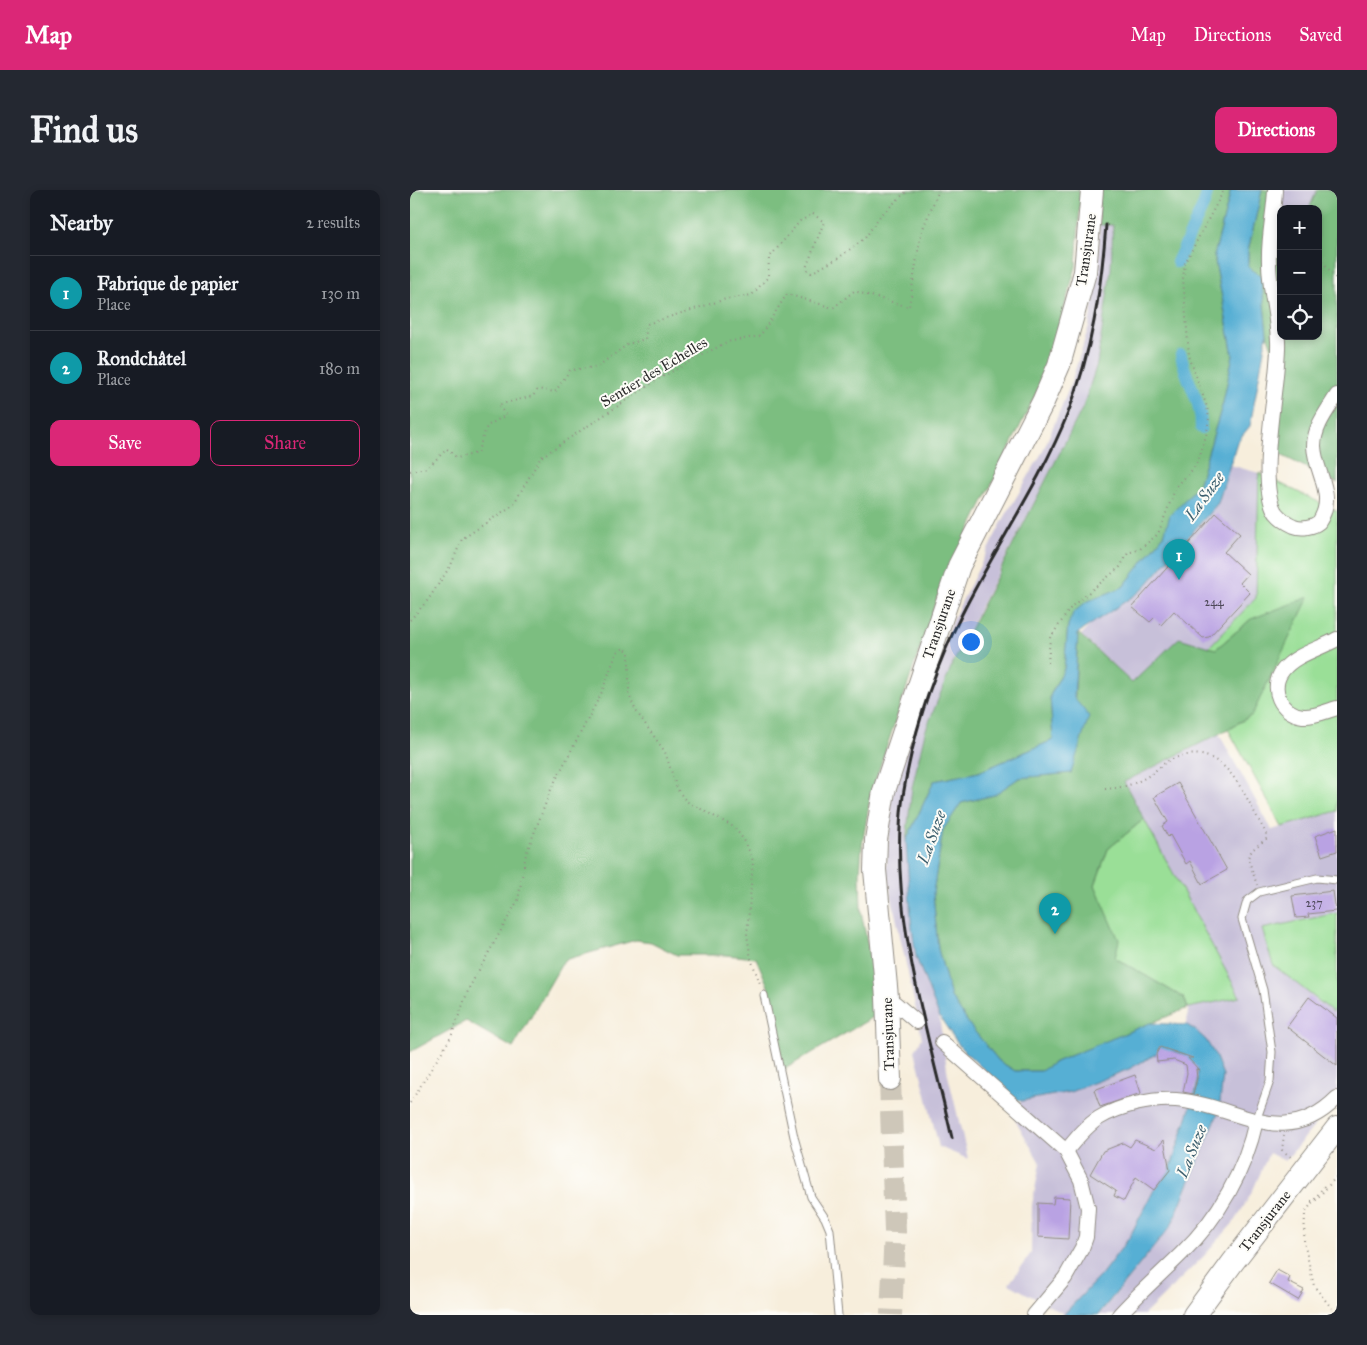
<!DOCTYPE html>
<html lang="en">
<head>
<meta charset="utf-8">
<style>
	:root { --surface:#171b24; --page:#242831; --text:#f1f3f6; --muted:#9ea1a6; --line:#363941; --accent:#db2777 }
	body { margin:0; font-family:"IM FELL Great Primer",serif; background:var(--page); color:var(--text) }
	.controls { position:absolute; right:15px; top:15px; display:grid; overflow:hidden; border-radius:10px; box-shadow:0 2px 8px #0003 }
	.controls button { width:45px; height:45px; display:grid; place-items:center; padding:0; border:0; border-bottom:1px solid var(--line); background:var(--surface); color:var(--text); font:25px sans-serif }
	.you { position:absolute; left:560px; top:451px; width:18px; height:18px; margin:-12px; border:4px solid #fff; border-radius:50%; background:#1a73e8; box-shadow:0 0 0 8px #1a73e833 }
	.badge { display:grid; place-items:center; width:32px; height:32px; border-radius:50%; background:var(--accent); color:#fff; font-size:16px; font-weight:700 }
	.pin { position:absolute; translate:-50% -41px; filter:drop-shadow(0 1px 2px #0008) }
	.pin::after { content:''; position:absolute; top:26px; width:18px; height:15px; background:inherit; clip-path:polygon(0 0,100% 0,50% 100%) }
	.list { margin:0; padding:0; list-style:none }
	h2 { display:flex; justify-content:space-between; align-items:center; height:65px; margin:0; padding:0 20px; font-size:21px }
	h2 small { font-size:16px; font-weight:400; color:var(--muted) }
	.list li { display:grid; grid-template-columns:32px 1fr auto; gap:15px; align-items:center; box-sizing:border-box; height:75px; padding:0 20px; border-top:1px solid var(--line) }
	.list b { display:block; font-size:19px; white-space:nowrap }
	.list p { margin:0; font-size:16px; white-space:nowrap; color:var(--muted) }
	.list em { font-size:16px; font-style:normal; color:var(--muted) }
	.actions { display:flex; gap:10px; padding:15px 20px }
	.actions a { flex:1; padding:11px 0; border:1px solid var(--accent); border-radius:10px; text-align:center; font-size:18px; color:var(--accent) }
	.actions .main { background:var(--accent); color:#fff }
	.icon { flex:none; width:28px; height:28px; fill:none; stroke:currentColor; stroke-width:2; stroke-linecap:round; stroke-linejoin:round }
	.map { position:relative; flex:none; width:927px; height:1125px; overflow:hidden; border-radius:10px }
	header { display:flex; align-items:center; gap:30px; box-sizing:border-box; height:70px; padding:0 25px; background:var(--accent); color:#fff }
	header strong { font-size:24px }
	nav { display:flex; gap:28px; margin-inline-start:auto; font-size:18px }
	.intro { display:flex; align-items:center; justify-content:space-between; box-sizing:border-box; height:120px; padding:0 30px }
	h1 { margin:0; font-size:35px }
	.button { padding:12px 22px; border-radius:10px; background:var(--accent); color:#fff; font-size:18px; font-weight:700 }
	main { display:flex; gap:30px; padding:0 30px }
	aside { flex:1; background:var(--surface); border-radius:10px; box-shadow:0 2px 8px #0003 }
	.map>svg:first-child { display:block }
</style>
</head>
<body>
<header>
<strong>Map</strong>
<nav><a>Map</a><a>Directions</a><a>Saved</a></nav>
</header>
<div class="intro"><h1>Find us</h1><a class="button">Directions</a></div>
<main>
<aside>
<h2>Nearby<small>2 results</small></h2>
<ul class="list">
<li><span class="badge" style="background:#0f9aa8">1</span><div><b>Fabrique de papier</b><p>Place</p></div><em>130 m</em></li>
<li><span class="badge" style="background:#0f9aa8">2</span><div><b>Rondchâtel</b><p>Place</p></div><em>180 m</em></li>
</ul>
<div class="actions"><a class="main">Save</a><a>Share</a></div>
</aside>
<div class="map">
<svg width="927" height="1125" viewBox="0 0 927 1125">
	<rect width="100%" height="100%" fill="#fdfcf7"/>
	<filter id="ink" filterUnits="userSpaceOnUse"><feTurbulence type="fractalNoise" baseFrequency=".02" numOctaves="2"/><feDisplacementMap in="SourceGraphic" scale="10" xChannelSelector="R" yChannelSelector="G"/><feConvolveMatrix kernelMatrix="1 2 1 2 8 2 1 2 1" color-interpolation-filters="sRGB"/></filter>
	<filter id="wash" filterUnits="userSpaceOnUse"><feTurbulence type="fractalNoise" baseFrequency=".0096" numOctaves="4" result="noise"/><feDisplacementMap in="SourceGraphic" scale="20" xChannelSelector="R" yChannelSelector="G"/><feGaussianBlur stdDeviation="1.12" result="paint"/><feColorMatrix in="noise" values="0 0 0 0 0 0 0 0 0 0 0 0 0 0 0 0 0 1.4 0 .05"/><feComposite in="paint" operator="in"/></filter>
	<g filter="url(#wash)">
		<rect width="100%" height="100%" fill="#f7eedc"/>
		<g fill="#c7c0d9">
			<path d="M860 0H907L899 19H871V61L863 66Z"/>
			<path d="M703 34 701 80 687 174 673 217 555 447 515 542 502 598 496 651 501 730 506 767 529 826 538 885 558 969 529 957 505 861 512 848 476 681 482 599 542 431 592 332 633 261 660 196 679 136 688 79 689 35Z"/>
			<path d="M820 275 849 283 846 408 799 457 769 449 722 493 671 445 683 432 731 401 795 329 808 313Z"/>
			<path d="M809 544 862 640 927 621V723L852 739 923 822 927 816V909L875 971 859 963 843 1000 826 1030 794 1066 734 1125H689L761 1036 809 921 785 840 777 835 778 818 829 806 714 592Z"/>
			<path d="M764 861 775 865 784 875 787 897 760 980 744 1000 719 1048 691 1085 654 1124 599 1094 621 1063 622 1015 630 973 602 924 611 911 660 902 719 879 746 864Z"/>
		</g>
		<g fill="#9adf97" stroke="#628561">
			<path d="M849 283 927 321V621L872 637 818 539 842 525 841 429 806 459 799 457 846 408Z"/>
			<path d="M734 629 830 807 778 818 774 808 705 768 685 695 698 659Z"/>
			<path d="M927 723V816L923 822 863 775 852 739Z"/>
		</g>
		<g fill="#7bbe80" stroke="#537456">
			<path d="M0 0H671L666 77 634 187 528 405 461 603 452 656 450 684 451 721 462 777 465 826 373 880 358 796 346 768 316 765H267L241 752 226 750 154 770 103 858 56 831 0 862Z"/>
			<path d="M689 0H821L804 66 823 165 813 213 788 296 761 325 754 345 713 397 676 412 658 435 654 479 640 506 643 550 569 582 524 591 496 651 502 598 515 542 542 475 673 217 687 174 701 80 703 35H689Z"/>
			<path d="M852 0H860L863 66 871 61V146H908V19H899L907 0H927V293L871 265 858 249 865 166 857 144 851 86 838 77V61Z"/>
			<path d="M899 407 842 525 809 544 714 592 734 629 698 659 685 695 709 750 705 768 774 808 778 818 643 873 631 881H605L589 871 561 837 541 807 528 759 523 703 533 640 551 613 584 605 609 588 661 583 668 443 722 493 769 448 806 459 841 429Z"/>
		</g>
		<path fill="#57afd4" stroke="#416d80" d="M821 0H852L838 61V77L851 86 857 144 840 236 827 252 808 313 731 401 668 443 664 508 679 526 661 583 609 588 584 605 551 613 533 640 523 703 528 759 541 807 561 837 589 871 605 881H631L643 873 740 833 777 835 785 840 796 850 805 865 813 885 809 921 761 1036 688 1125H653L691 1085 719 1048 744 1000 760 980 787 897V881L775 865 764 861 746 864 719 879 660 902 611 911 604 908 551 858 529 826 506 767 501 730 496 651 524 591 569 582 643 550 640 506 654 479 658 435 663 423 676 412 713 397 754 345 760 325 788 296 813 213 823 165 804 66Z"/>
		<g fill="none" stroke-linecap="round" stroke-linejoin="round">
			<g stroke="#57afd4" stroke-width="12">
				<path d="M767 72 794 14 798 0"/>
				<path d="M771 165C776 192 792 210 791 238"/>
			</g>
		</g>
		<g id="blocks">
			<g fill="#b9a2e3">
				<path d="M806 323 830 344 814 362 838 384 830 393 840 403 799 447 793 448 764 421 751 435 744 428 740 432 722 417Z"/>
				<path d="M768 593 817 680 792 694 780 671 776 674 760 645 758 647 752 636 758 632 744 607Z"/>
				<path d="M927 638V661L912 666 905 646Z"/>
				<path d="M923 701 926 721 898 724 899 727 886 728 882 706Z"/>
				<path d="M899 807 927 828V876L877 837Z"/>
				<path d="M750 857 783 868H778L789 880 786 879 787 888 783 904 773 902 777 883 776 875 764 870 747 872 746 864Z"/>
				<path d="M725 885 731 903 690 917 684 900Z"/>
				<path d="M725 950 746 959 754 950 760 980 744 1000 726 987 714 1011 704 1006 706 1001 680 984 693 961 713 953 720 957Z"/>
				<path d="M644 1007 660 1008 658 1049 628 1047V1013L643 1014Z"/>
				<path d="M867 1080 880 1087 878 1092 894 1100 888 1110 859 1093Z"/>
			</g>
		</g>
	</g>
	<g filter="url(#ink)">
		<use href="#blocks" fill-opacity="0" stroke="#918c84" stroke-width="1"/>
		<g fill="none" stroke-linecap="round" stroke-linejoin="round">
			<path stroke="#cec7b9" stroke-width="22" stroke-dasharray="22 11" stroke-linecap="butt" d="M480 889 485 1042 481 1125"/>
			<g stroke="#918c84" stroke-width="9">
				<g id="lane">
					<path d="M354 805 384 947 397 993 401 1007 415 1028 420 1040 428 1125"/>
					<path d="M846 931 860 891 862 862 853 800 832 729 837 711 849 702 907 688 927 690"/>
				</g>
			</g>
			<g stroke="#918c84" stroke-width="16">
				<g id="street">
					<path d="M865 0C864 24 858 47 859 72 859 98 867 124 868 151 870 189 845 294 866 323 871 329 877 333 884 336 892 339 903 337 909 332 927 305 905 283 904 256 904 237 917 221 927 205"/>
					<path d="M927 449C910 459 886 464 873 480 859 498 870 523 893 526 904 527 916 521 927 518"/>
					<path d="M485 813 507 832"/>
					<path d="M532 852 656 961 671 990 678 1018 676 1047 672 1058 655 1088 624 1125"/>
					<path d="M656 961C666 949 676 936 689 928 709 916 742 908 766 910 827 915 873 962 927 908"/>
					<path d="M709 1125C729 1103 751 1084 772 1063 809 1027 835 981 846 931"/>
				</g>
			</g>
			<g stroke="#918c84" stroke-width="24">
				<g id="primary">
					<path d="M480 889 477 807 465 680 466 650 474 601 549 376 633 212 649 175 675 82 682 0"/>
					<path d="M784 1125 823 1072 927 938"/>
				</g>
			</g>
			<g stroke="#918c84" stroke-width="2" stroke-dasharray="1 4" stroke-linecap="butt">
				<path d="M908 57 911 69 927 90"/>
				<path d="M0 281 17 278 37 259 47 268 67 263 77 236 96 225 88 215 123 206 128 199 145 202 160 180 187 177 218 154 235 149 237 134 316 109 342 105 358 87 359 68 390 31 403 24 414 32 396 78 401 83 427 69 455 48 470 26 498 0"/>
				<path d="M0 430 18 410 41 375 52 349 103 315 131 267 250 188 317 152 350 146 377 104 423 118 444 101 499 117 511 43 529 0"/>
				<path d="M638 473 640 448 662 416 710 377 718 363 730 359 748 344 766 297 783 279 789 269 797 242 799 228 797 217 779 166 773 88 775 73 814 0"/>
				<path d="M695 599C712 598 727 594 741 584 747 580 753 573 760 570 816 546 833 605 856 643V649L842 660 838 668 847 695"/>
				<path d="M0 913 41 847 59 798 108 710 116 664 142 597 191 504 207 462 214 458 219 462V505L226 521 255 562 267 599 276 611 324 637 336 653 343 671 337 745 341 769 351 796"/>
				<path d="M874 945 872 960 882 968"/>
				<path d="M914 996 895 1023 894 1052 904 1096 927 1125"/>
				<path d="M901 1011H905L927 986"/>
			</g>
			<use href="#lane" stroke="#fff" stroke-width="7"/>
			<use href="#street" stroke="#fff" stroke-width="14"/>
			<use href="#primary" stroke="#fff" stroke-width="22"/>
			<path stroke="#2b2b2b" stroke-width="3" d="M542 948C518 841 477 716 493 606 503 542 523 482 552 424 586 356 630 293 658 223 682 162 691 100 696 35"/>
		</g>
	</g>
	<g text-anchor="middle" stroke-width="4" stroke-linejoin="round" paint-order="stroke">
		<g font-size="12" fill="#4e4959">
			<text x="804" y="416">244</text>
			<text x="904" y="717">237</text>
		</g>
		<g font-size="15" fill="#2b2b2b" stroke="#fdfcf7">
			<text transform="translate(676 60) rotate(-82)" y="5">Transjurane</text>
			<text transform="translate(244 182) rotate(-31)" y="5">Sentier des Echelles</text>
			<text transform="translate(529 434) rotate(-71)" y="5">Transjurane</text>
			<text transform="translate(478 844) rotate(-92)" y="5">Transjurane</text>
			<text transform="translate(855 1031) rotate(-52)" y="5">Transjurane</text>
		</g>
		<g font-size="16" font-style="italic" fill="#3d606f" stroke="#fdfcf7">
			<text transform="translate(794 306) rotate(-54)" y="6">La Suze</text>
			<text transform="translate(521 647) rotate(-70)" y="6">La Suze</text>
			<text transform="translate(781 961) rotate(-68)" y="6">La Suze</text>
		</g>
	</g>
</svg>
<div class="controls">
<button>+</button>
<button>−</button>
<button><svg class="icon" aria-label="locate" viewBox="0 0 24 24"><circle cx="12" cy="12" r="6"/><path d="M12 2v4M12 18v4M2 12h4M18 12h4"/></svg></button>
</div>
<div class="you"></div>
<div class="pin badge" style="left:769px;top:390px;background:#0f9aa8">1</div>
<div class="pin badge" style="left:645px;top:744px;background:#0f9aa8">2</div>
</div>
</main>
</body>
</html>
